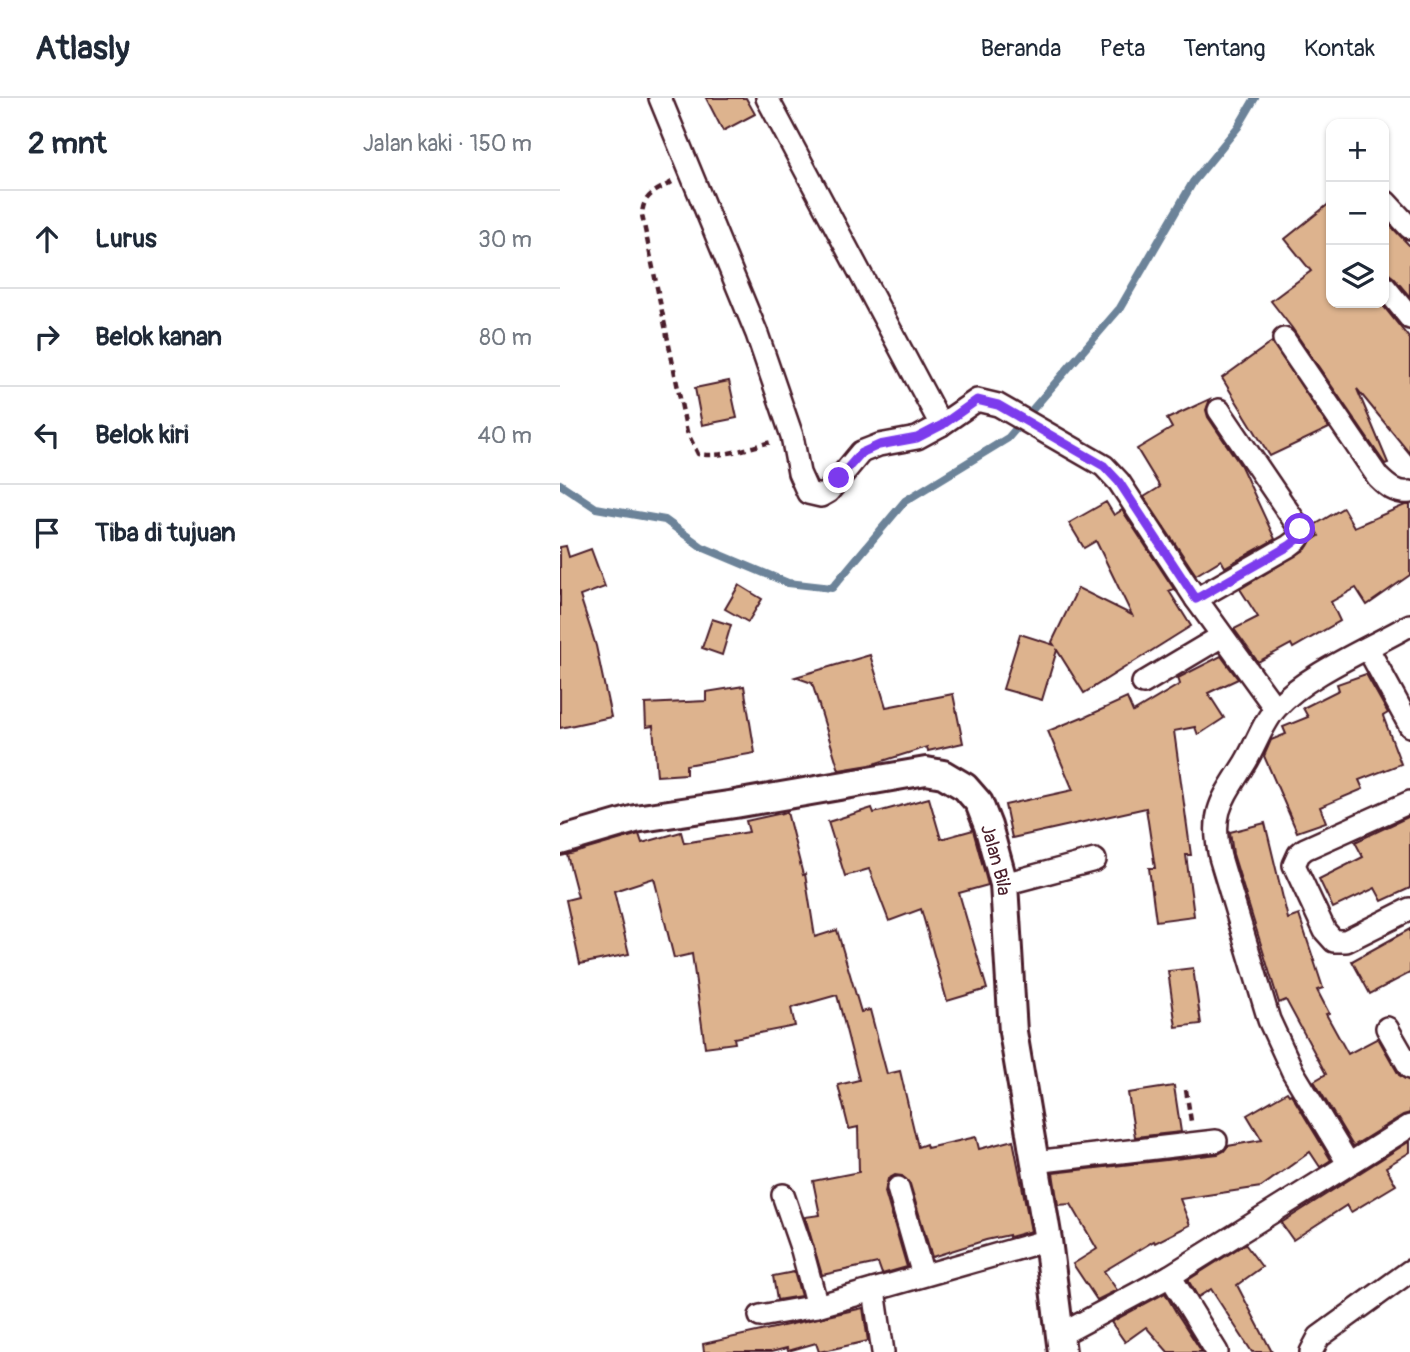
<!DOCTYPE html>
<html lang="id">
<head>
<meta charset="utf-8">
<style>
	:root { --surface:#fff; --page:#f6f6f7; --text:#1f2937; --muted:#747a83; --line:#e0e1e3 }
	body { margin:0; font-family:Pangolin,sans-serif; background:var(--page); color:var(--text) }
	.controls { position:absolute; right:21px; top:21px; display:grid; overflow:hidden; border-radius:14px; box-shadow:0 2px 5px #0004 }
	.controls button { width:63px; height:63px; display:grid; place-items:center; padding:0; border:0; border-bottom:2px solid var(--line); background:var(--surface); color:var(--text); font:35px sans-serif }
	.stop { position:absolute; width:21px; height:21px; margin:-16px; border:5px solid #7c3aed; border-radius:50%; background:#fff }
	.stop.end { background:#7c3aed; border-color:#fff; box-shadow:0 2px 7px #0008 }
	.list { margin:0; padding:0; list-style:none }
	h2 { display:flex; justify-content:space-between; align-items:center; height:91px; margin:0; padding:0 28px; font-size:30px }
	h2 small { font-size:23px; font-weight:400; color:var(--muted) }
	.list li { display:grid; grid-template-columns:46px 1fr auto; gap:21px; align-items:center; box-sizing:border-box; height:98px; padding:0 28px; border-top:2px solid var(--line) }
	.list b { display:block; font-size:26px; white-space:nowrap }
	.list em { font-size:23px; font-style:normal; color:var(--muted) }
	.icon { flex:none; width:38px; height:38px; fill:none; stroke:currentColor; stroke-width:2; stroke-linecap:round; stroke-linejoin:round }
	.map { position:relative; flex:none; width:850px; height:1254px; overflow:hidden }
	header { display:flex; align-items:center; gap:42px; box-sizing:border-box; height:98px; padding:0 35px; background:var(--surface); border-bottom:2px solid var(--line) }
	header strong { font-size:33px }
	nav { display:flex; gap:38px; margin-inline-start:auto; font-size:24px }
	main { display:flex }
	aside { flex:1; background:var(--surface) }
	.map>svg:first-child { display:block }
</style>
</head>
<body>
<header>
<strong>Atlasly</strong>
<nav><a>Beranda</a><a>Peta</a><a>Tentang</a><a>Kontak</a></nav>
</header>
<main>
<aside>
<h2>2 mnt<small>Jalan kaki · 150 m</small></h2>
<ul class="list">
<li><svg class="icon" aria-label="ahead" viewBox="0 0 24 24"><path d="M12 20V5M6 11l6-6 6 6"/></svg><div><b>Lurus</b></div><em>30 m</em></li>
<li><svg class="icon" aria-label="right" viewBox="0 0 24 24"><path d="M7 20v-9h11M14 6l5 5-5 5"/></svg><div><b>Belok kanan</b></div><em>80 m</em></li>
<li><svg class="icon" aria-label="left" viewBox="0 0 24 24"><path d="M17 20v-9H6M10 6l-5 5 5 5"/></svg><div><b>Belok kiri</b></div><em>40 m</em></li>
<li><svg class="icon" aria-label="arrive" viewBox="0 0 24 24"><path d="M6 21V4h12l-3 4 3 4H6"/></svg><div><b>Tiba di tujuan</b></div></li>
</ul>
</aside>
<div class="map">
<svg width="850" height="1254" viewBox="0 0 850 1254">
	<rect width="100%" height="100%" fill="#fff"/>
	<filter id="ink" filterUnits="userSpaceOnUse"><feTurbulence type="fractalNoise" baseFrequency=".0143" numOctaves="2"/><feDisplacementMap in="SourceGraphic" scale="14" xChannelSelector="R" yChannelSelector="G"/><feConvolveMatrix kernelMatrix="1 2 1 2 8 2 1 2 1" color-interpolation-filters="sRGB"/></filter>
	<g filter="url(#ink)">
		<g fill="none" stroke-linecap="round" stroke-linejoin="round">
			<path stroke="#6c8399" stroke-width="8" d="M0 386 36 410 105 422 142 449 228 485 272 490 345 403 448 340 560 210 633 84 678 29 695 0"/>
		</g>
		<g fill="#ddb38e" stroke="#4a1f2b" stroke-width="2">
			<path d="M146 0H186L195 16 163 33Z"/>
			<path d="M771 104V205H821L850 241V356L797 291 828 365 825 366 732 230 711 203 751 173 725 141Z"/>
			<path d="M824 121 850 148V199L834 180 824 172Z"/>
			<path d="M712 244 769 330 710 358 662 280Z"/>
			<path d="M169 283 177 320 142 327 135 290Z"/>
			<path d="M650 301 646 312 648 319 681 368 715 441 665 469 661 462 636 477 584 399 600 389 577 351 612 330 607 321Z"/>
			<path d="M546 404 554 417 562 412 614 491 609 493 631 528 524 595 497 552 482 602 443 591 460 536 494 547 492 544 518 490 572 517 536 443 524 450 509 425Z"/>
			<path d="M845 407H850V477L807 507 796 490 771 504 780 523 733 550 731 546 698 564 674 531 698 519 680 491 746 451 751 443 759 438 753 428 783 410 794 429Z"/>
			<path d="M6 448 9 459 31 451 45 489 20 498 36 548 51 619 0 630V449Z"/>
			<path d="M179 487 202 501 188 524 165 511Z"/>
			<path d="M152 521 171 527 162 557 142 550Z"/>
			<path d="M310 557 326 609 393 596 403 645 368 653 367 649 310 667 279 672 252 585 235 579Z"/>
			<path d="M661 558 678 581 648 595 664 620 638 637 635 629 614 633 631 757H626L634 818 596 823 589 770H595L586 710 452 740 445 707 513 692 488 633 522 619 523 620 567 600 573 614 620 586 618 580Z"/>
			<path d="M806 576 828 615 823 618 841 666 799 682 803 691 760 709 766 724 737 734 704 658 711 642 726 636 723 629 748 619 743 610 779 592 777 586Z"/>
			<path d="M184 588 195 655 126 667V676L97 678 93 628 86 629 85 606 146 603V594Z"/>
			<path d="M369 700 381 741 413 732 428 787 399 795 427 891 387 903 361 811 329 823 309 771 285 778 268 724 312 710 314 715Z"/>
			<path d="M227 714 243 777 245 776 255 839 277 832 301 914 310 912 327 976 340 973 358 1049 366 1046 367 1050 416 1039 419 1051 453 1042 471 1133 449 1139V1137L426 1142 372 1159 350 1086 342 1078 335 1077 328 1081 325 1094 347 1169 322 1176 318 1165 262 1177 245 1119 260 1117 253 1083 299 1074 298 1029 289 1031 278 987 299 982 277 897 231 910 235 928 174 940 175 945 145 949 132 856 114 860 94 780 54 793 69 856 20 866 6 802 18 799 7 757 79 736 82 745 121 734 124 745 189 734 186 723Z"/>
			<path d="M850 718V790L822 803 815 790 773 810 759 781 803 759 795 744Z"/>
			<path d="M705 725 728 821 739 817 763 890 757 892 769 915 766 916 788 956 818 940 839 977 850 983V1015L843 1017 793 1048 754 983 766 976 726 902 719 905 673 756 670 734Z"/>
			<path d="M850 831V875L810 896 792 863Z"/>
			<path d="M633 870 641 926 616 929 608 873Z"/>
			<path d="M614 988 621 1034 575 1039 568 995Z"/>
			<path d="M727 994 729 997 731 996 771 1062 760 1069 750 1054 701 1089 620 1101 630 1127 595 1145 594 1143 544 1173 557 1192 537 1202 513 1166 537 1151 511 1106 498 1107 493 1075 658 1056 664 1053 668 1048 702 1042 687 1017Z"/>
			<path d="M850 1043V1054L826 1069 836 1087 791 1114 787 1107 733 1142 721 1125Z"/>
			<path d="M685 1146 702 1169 677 1187 712 1254H692L651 1191 638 1199 628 1182Z"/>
			<path d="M234 1174 241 1198 217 1202 213 1178Z"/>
			<path d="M605 1195 616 1214 642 1254H608L586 1229 565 1244 551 1224Z"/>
			<path d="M303 1210 308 1243 259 1254 256 1245 228 1253 227 1250 211 1254H144L143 1246Z"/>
		</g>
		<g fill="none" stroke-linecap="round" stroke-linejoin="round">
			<g stroke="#4a1f2b" stroke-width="26">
				<g id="minor">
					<path d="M100 0 197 236 232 338 239 375 248 395 261 398 268 394 301 354 319 347 357 340 381 327 417 302 438 307 544 368 559 384 636 501 715 610"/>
					<path d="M207 0 381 327"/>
					<path d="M826 104 850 130"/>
					<path d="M824 188 850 220"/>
					<path d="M724 241 818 379C827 388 836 396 850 394"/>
					<path d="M636 501 729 448 738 441 740 431 659 312"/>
					<path d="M808 551 850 628"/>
					<path d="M583 585 662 538"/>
					<path d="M850 704 745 751 739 756 734 767 765 833 774 843H786L850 811"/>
					<path d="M444 786 535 762"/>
					<path d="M827 930 850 970"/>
					<path d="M474 1064 656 1043"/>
					<path d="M788 1065 733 974 709 922 660 759C650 714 662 702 685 665 696 647 703 624 717 609 747 576 810 550 850 527"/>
					<path d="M338 1090 363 1177"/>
					<path d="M223 1097 242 1152 257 1208"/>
					<path d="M610 1178 657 1254"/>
					<path d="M314 1192 323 1254"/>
					<path d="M200 1218 257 1208 488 1142"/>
					<path d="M500 1237 610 1178 850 1028"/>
					<path d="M751 1254 759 1239 850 1173"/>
				</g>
			</g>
			<g stroke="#4a1f2b" stroke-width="32">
				<g id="tertiary">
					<path id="s1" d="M0 743 75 721 175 706 366 673 383 676 405 689 419 705 428 728 444 786 453 934 488 1142 502 1254"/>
				</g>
			</g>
			<g stroke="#4a1f2b" stroke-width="4.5" stroke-dasharray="7 5" stroke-linecap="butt">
				<path d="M112 84C95 94 83 96 82 117L127 334 138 356C163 360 187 350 211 344"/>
				<path d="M626 992 631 1023"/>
			</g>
			<use href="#minor" stroke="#fff" stroke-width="21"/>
			<use href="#tertiary" stroke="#fff" stroke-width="26"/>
		</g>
	</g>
	<g fill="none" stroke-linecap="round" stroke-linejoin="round" filter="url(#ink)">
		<path stroke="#7c3aed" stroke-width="9" d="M279 380 301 355 319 347 357 340 382 327 417 302 438 307 544 368 559 384 636 501 729 448 738 441 740 431"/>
	</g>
	<g text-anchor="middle" stroke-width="7" stroke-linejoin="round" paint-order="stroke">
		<g font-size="19" fill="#4a1f2b" stroke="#fff">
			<text dy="7" stroke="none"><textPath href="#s1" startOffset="497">Jalan Bila</textPath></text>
		</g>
	</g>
</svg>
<div class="controls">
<button>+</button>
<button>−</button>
<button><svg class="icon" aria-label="layers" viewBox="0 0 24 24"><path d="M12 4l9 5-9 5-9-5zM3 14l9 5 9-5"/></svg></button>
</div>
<div class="stop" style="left:740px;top:431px"></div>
<div class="stop end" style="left:279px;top:380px"></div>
</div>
</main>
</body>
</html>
